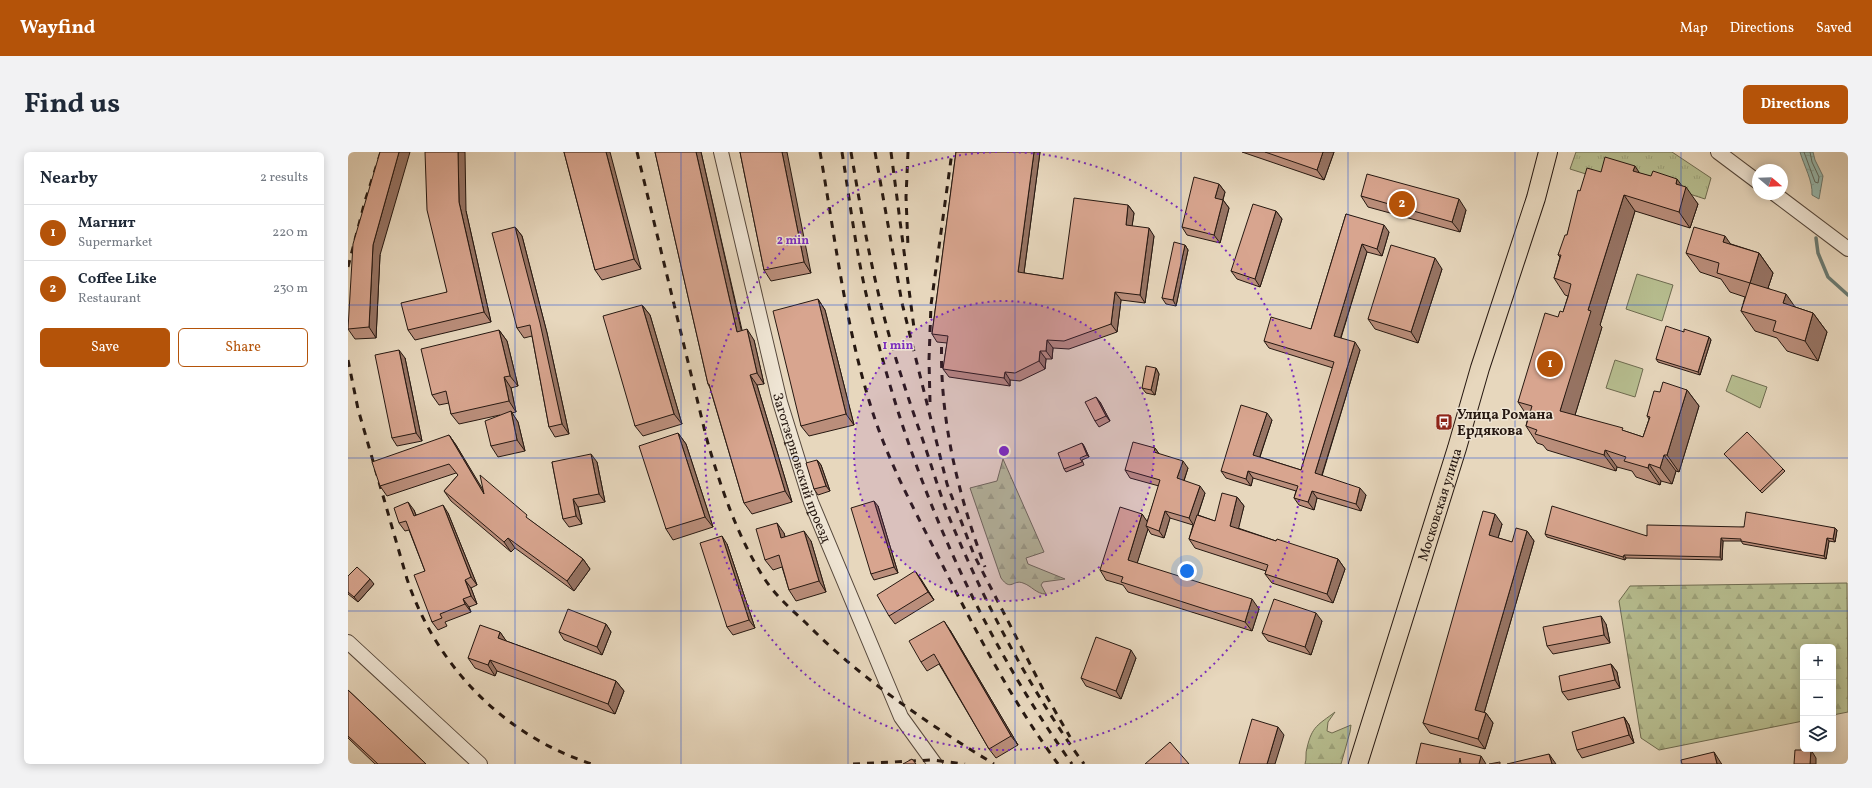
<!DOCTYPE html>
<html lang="en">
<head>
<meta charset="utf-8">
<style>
	:root { --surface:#fff; --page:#f2f2f3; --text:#1f2937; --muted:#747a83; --line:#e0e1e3; --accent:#b45309 }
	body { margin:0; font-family:Vollkorn,serif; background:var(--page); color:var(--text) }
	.controls { position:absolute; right:12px; bottom:12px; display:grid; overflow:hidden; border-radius:6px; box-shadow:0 2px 10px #0003 }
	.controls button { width:36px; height:36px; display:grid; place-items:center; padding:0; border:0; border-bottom:1px solid var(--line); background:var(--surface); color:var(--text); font:20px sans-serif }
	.compass { position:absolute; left:1404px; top:12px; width:36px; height:36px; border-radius:50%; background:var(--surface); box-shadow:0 2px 10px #0003; rotate:109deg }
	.you { position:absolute; left:839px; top:419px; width:14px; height:14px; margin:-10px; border:3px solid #fff; border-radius:50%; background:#1a73e8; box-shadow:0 0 0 6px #1a73e833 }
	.badge { display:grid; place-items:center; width:26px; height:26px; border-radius:50%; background:var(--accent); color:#fff; font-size:13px; font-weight:700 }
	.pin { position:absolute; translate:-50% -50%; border:2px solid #fff; box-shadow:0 1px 4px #0006 }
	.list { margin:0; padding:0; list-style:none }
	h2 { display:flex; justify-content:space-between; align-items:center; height:52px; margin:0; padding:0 16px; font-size:17px }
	h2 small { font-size:13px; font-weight:400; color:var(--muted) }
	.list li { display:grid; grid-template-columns:26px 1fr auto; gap:12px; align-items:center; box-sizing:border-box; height:56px; padding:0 16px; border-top:1px solid var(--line) }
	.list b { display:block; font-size:15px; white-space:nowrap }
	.list p { margin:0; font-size:13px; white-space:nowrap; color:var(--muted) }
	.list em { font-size:13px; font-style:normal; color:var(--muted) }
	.actions { display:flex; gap:8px; padding:12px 16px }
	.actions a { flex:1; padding:9px 0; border:1px solid var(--accent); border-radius:6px; text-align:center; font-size:14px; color:var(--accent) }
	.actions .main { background:var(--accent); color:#fff }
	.icon { flex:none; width:22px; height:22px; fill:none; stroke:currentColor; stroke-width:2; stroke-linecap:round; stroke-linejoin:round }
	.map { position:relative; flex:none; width:1500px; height:612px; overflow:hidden; border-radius:6px }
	header { display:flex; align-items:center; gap:24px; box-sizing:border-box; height:56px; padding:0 20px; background:var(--accent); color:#fff }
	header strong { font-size:19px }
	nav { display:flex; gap:22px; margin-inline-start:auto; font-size:14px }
	.intro { display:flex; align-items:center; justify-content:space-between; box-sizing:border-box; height:96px; padding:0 24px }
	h1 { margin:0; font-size:28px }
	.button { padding:10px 18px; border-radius:6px; background:var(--accent); color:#fff; font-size:14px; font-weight:700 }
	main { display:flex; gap:24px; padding:0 24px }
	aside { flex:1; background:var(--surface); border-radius:6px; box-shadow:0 2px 10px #0003 }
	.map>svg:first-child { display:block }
</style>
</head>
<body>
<header>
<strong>Wayfind</strong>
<nav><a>Map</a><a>Directions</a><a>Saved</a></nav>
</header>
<div class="intro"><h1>Find us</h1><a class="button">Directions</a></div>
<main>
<aside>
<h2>Nearby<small>2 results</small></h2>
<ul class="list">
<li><span class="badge">1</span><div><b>Магнит</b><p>Supermarket</p></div><em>220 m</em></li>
<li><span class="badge">2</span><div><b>Coffee Like</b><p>Restaurant</p></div><em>230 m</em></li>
</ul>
<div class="actions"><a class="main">Save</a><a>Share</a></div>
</aside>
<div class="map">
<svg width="1500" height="612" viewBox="0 0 1500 612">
	<defs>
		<pattern id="grass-tufts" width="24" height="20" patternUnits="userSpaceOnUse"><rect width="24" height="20" fill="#b7be90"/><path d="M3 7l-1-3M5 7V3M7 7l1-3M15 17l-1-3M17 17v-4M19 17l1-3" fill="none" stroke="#9da37b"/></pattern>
		<pattern id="forest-firs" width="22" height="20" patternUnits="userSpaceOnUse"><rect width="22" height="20" fill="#b7be90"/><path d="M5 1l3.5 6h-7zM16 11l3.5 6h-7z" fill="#9da37b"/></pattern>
		<pattern id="water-ripples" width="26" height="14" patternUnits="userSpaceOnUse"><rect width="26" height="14" fill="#97bab0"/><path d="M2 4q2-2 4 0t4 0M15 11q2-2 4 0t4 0" fill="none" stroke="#829f96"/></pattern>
	</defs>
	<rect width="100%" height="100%" fill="#e7d7bd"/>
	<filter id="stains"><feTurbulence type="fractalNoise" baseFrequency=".005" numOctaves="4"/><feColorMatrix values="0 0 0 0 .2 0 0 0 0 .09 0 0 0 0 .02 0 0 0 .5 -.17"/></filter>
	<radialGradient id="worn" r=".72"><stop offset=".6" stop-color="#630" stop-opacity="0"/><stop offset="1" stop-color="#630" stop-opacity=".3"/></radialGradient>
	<path fill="url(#grass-tufts)" stroke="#6e6b50" d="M1228 0H1324L1363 26 1357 47 1268 18 1257 28 1222 17Z"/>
	<g fill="url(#forest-firs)" stroke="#6e6b50">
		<path d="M655 307 696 400 678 406 680 412 717 427 695 430 693 433 698 442C688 442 684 434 675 431 665 427 663 440 653 426L622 336 649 329Z"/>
		<path d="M1499 431 1500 560 1485 563V495H1455V569L1311 598 1293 586 1271 449 1282 434Z"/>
		<path d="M987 560 980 570 979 579 984 581 1003 573 1002 580 993 612H957C959 607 957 601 959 596 964 574 970 573 987 560Z"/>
	</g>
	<g fill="#b7be90" stroke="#6e6b50">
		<path d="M1289 122 1325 133 1314 169 1278 157Z"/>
		<path d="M1267 208 1295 217 1287 245 1258 236Z"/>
		<path d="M1384 223 1419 235 1412 256 1378 239Z"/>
	</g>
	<path fill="url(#water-ripples)" stroke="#6a7970" d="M1452 0H1465L1467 8 1475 24 1471 47 1464 43C1465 29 1456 14 1452 0Z"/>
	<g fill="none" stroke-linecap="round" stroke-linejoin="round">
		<path stroke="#5e6960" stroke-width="1" d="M1456 0 1467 30 1470 31 1471 25 1464 10 1462 0"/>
		<path stroke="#6a7970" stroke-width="3.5" d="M1468 86 1470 101 1480 125 1500 143"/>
		<g stroke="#56483c" stroke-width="16">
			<g id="minor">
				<path id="s1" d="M373 0 432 250 463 350 553 565 587 612"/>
				<path d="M1370 0 1410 30"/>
				<path d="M1427 42 1500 97"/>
				<path d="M0 490 132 612"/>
			</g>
		</g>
		<g stroke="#261811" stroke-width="20">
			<g id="major">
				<path id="s2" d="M1010 612 1109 296 1132 216 1188 46 1200 0"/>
			</g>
		</g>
		<use href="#minor" stroke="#efe5d4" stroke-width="14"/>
		<use href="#major" stroke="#e7d7bd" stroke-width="18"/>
		<g stroke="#261811" stroke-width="3" stroke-dasharray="7 7" stroke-linecap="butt">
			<path d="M289 0 359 288C373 336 390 387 418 429 429 445 444 458 458 471 513 527 579 571 646 612"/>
			<path d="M472 0C487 85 497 172 523 255 540 310 567 359 593 410 628 480 664 549 710 612"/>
			<path d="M494 0C502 50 508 101 520 150 559 317 625 472 724 612"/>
			<path d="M503 0C511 47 519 94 530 140 541 188 556 234 572 280 582 308 590 337 601 365 637 452 681 536 736 612"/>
			<path d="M527 0 554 151 599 332 626 403 699 545 722 585"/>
			<path d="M543 0 566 176"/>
			<path d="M560 0 558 45 560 95"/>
			<path d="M0 115 17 49 33 0"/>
			<path d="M594 181C590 261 609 340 637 415"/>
			<path d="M0 208 10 257 59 427C88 514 156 584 244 612"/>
			<path d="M582 250 581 208 583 153 604 0"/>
			<path d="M505 612 584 608 617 612"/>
		</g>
	</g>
	<g fill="#ba8e7b" stroke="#261811">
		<path d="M216 0 293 117 254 128 247 118Z"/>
		<path d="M307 0H353L394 178 406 188 416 232 409 233 444 350 404 362 396 351 362 236 360 232Z"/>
		<path d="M392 0 463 121 423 129 416 118Z"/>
		<path d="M608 0H692L676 121 715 127 780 53 786 61 784 74 806 84 797 151 773 148 769 180 721 197 705 196 704 207H698L697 217 672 229 662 228V234L601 225 595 217 599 191 589 190 584 182Z"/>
		<path d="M894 0H986L976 28Z"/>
		<path d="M1253 20 1291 21 1334 34 1350 52 1342 76 1287 59 1252 173 1254 175 1227 263 1295 285 1301 267 1299 264 1312 240 1339 238 1351 254 1331 320 1328 319 1324 332 1313 329 1312 333 1288 325 1284 319 1269 315 1268 319 1199 298 1195 293 1189 291 1178 274 1180 265 1170 250 1210 165 1215 160 1220 144 1217 143 1206 126 1212 105 1210 103 1219 83 1232 39Z"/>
		<path d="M871 32 877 40 875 48 881 56 872 91 839 83 834 75Z"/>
		<path d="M1013 44 1118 58 1112 80 1020 55Z"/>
		<path d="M118 59 143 170 67 188 60 178 99 140Z"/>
		<path d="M928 59 934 67 912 135 889 127 883 119Z"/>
		<path d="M998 62 1041 80 1034 104 1019 100 993 186 1012 198 974 324 1018 343 1013 359 969 346 966 358 951 353 946 346 948 339 905 326 903 334 878 326 873 319 924 268 912 305 953 318 985 216 921 196 916 189 963 177Z"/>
		<path d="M167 75 174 84 199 181 221 282 207 285 201 275 184 184 176 186 169 176Z"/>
		<path d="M1383 92 1411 101 1425 121 1420 136 1447 155 1465 161 1479 180 1470 209 1439 199 1429 186 1407 179 1393 159 1397 145 1382 140 1373 127 1352 120 1338 101Z"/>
		<path d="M837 93 840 98 828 154 818 152 814 146Z"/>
		<path d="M32 103 28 186 7 187 0 177Z"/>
		<path d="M1094 117 1070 191 1027 177 1020 167Z"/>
		<path d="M470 147 477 158 506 273 461 284 453 274Z"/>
		<path d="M294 153 302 163 334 272 295 284 287 274Z"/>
		<path d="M151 178 159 189 170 234 163 236 168 260 164 261 170 270 177 299 150 305 143 294 152 263 111 272 103 262 101 251 91 253 84 243Z"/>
		<path d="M1336 180 1361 185 1363 188 1352 223 1310 210 1308 207Z"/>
		<path d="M57 206 74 289 49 294 44 286Z"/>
		<path d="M808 216 811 222 807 243 798 241 794 236Z"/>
		<path d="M752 250 762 269 751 275 747 269Z"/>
		<path d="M330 281 338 292 365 375 325 388 318 377Z"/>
		<path d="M101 283 108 293 135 339 183 369 235 407 242 417 226 439 167 396 163 400 103 349 96 339 110 323 108 321 39 344 32 334Z"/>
		<path d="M734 291 736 294 741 305 734 308 736 313 718 320 716 317Z"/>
		<path d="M807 296 811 302 840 316 836 329 857 341 850 363 867 369 889 345 896 354 890 376 928 389 990 407 997 417 985 451 924 431 917 422 918 419 847 396 841 387 845 373 822 366 816 386 803 382 800 377 789 411 911 457 904 479 780 440 775 433 758 428 752 418 794 362 799 370 811 334 782 326 777 318Z"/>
		<path d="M1376 302 1435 317 1437 319 1414 341 1378 304Z"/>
		<path d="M469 308 473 313 482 339 470 343 466 337Z"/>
		<path d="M204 310H249L257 350 230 355 234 372 221 375 215 367Z"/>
		<path d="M530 354 550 421 526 428 523 422Z"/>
		<path d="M66 358 68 363 100 361 129 433 123 436 129 452 121 455 123 460 97 470 99 474 90 478 84 470 77 419 61 378 57 379 51 371Z"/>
		<path d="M1154 372 1150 386 1164 390 1179 379 1186 389 1136 561H1138L1145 571 1137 597 1082 581 1075 571Z"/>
		<path d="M1396 375 1487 376 1489 378 1487 390 1481 389 1478 407 1395 392 1393 389H1375L1374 408 1278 406 1277 408 1199 385 1197 382 1299 384Z"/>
		<path d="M436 381 437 385 463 389 478 440 448 449 441 438 434 415 425 418 417 408Z"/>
		<path d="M379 392 407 476 385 483 379 475Z"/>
		<path d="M567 419 586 448 547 472 541 464Z"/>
		<path d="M0 424 26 432 10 450 0 442Z"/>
		<path d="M974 469 963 503 920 489 914 481Z"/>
		<path d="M258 472 263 480 254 503 216 488 211 480Z"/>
		<path d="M1258 472 1262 491 1205 502 1199 494Z"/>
		<path d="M602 478 670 593 648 606 641 597 591 512 579 519 573 510Z"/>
		<path d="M152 480 158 489 268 529 276 539 267 562 149 519 147 524 127 516 120 506Z"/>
		<path d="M788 506 773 547 738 534 733 526Z"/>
		<path d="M1263 512 1269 520 1272 536 1220 548 1214 540Z"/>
		<path d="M0 538 78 612H27L0 586Z"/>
		<path d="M1276 565 1281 573 1286 591 1234 606 1229 598Z"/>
	</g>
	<g fill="#977464" stroke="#261811">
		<path d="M51 0H62L32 103 28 186 21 175 25 93Z"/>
		<path d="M110 0H117L118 59 143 170 136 160 111 50Z"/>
		<path d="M258 0H262L293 117 286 107Z"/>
		<path d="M348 0H353L396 190 389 180Z"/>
		<path d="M434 0H439L463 121 456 110Z"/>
		<path d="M686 0H692L675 128 670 120Z"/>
		<path d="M975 0H986L976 28 969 18Z"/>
		<path d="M1287 14 1298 31 1285 19Z"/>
		<path d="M1329 27 1337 38 1338 35 1350 52 1342 76 1331 60 1328 32Z"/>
		<path d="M871 32 877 40 873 54 867 46Z"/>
		<path d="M1276 43 1287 59 1252 173 1254 175 1223 276 1212 259 1240 158Z"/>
		<path d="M1111 47 1118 58 1112 80 1104 70Z"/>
		<path d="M875 48 881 56 872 91 866 83Z"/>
		<path d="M780 53 786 61 783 81 778 73Z"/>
		<path d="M928 59 934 67 912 135 907 127Z"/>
		<path d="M1036 73 1041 80 1034 104 1029 97Z"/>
		<path d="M167 75 174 84 199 181 221 282 214 272Z"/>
		<path d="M801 76 806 84 797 151 792 143Z"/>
		<path d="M1377 84 1391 104 1375 90Z"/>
		<path d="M1014 92 1019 100 991 191 986 184Z"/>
		<path d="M837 93 840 98 828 154 825 148Z"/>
		<path d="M1411 101 1425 121 1415 151 1402 131Z"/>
		<path d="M1087 106 1094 117 1070 191 1063 180Z"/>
		<path d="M767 140 773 148 769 180 763 172Z"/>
		<path d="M1438 142 1452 162 1435 151Z"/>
		<path d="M470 147 477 158 506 273 498 262Z"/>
		<path d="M294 153 302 163 334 272 326 262Z"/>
		<path d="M1465 161 1479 180 1470 209 1457 189Z"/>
		<path d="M399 177 406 188 416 232 409 221Z"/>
		<path d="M151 178 159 189 170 234 162 224Z"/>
		<path d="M1361 185 1363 188 1352 223 1350 220Z"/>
		<path d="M699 188 705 196 704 207 698 199Z"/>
		<path d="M1007 190 1012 198 972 329 967 321Z"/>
		<path d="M51 198 57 206 74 289 68 281Z"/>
		<path d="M692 199 698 207 697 217 691 209Z"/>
		<path d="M808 216 811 222 807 243 803 238Z"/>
		<path d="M657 220 662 228V234L656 226Z"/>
		<path d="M402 223 409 233 444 350 437 339Z"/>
		<path d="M156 225 163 236 168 260 161 249Z"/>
		<path d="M1339 238 1351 254 1331 320 1319 303Z"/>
		<path d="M748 245 752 250 762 269 758 264Z"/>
		<path d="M163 259 170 270 177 299 169 288Z"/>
		<path d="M919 261 924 268 910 310 905 303Z"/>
		<path d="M330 281 338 292 365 375 357 365Z"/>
		<path d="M101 283 108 293 143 351 136 342Z"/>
		<path d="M734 291 736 294 741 305 739 303Z"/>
		<path d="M807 296 812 303 806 300Z"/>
		<path d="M1257 298 1269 315 1268 319 1256 303Z"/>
		<path d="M243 302 249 310 257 350 251 342Z"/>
		<path d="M1316 303 1328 319 1324 332 1312 316Z"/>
		<path d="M469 308 473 313 482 339 478 334Z"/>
		<path d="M835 309 840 316 834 334 829 326Z"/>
		<path d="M1301 312 1313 329 1312 333 1300 316Z"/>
		<path d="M900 319 905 326 903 334 898 327Z"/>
		<path d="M852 334 857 341 846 374 841 366Z"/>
		<path d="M1012 336 1018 343 1013 359 1008 352Z"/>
		<path d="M964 339 969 346 966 358 960 350Z"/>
		<path d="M889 345 896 354 889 383 882 374Z"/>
		<path d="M225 347 230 355 234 372 228 364Z"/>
		<path d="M526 349 530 354 550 421 546 415Z"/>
		<path d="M60 350 66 358 71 372 66 364Z"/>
		<path d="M95 353 100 361 129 433 123 425Z"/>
		<path d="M817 359 822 366 816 386 811 379Z"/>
		<path d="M794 362 801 372 798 374 800 377 787 418 780 408Z"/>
		<path d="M1147 362 1154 372 1148 393 1141 383Z"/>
		<path d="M429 371 436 381 440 396 433 386Z"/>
		<path d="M1487 376 1489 378 1487 390 1485 387Z"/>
		<path d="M456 379 463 389 478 440 471 429Z"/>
		<path d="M1179 379 1186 389 1134 568 1127 558Z"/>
		<path d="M374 384 379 392 407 476 401 468Z"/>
		<path d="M160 386 167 396 163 400 156 390Z"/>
		<path d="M1373 386 1375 389 1374 408 1372 405Z"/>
		<path d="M1479 386 1481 389 1478 407 1476 404Z"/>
		<path d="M1276 403 1278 406 1277 408 1275 405Z"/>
		<path d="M235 407 242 417 226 439 219 429Z"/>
		<path d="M990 407 997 417 985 451 979 442Z"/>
		<path d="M567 419 573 427 586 448 580 440Z"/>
		<path d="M22 427 26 432 10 450 6 445Z"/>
		<path d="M117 428 123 436 129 452 123 444Z"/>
		<path d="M115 447 121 455 123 460 117 452Z"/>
		<path d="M904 447 911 457 904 479 897 470Z"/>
		<path d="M968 461 974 469 963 503 957 495Z"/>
		<path d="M1253 464 1258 472 1262 491 1256 483Z"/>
		<path d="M596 469 602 478 670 593 663 584Z"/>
		<path d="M258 472 263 480 254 503 249 495Z"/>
		<path d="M152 480 159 490 150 486Z"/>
		<path d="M783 498 788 506 773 547 768 539Z"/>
		<path d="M142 508 149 519 147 524 140 513Z"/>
		<path d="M1263 512 1269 520 1272 536 1267 528Z"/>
		<path d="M268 529 276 539 267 562 260 552Z"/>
		<path d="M1138 561 1145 571 1137 597 1130 587Z"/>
		<path d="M1276 565 1281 573 1286 591 1281 583Z"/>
		<path d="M930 575 936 583 927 612H919Z"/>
		<path d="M1463 598 1468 606V612H1462Z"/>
		<path d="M1366 600 1373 611 1374 612H1369Z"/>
		<path d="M1201 602 1208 612H1204Z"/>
		<path d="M1133 604 1138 612H1131Z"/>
	</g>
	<g fill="#d8a58f" stroke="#261811">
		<path d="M32 0H51L25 93 21 175 0 177 5 92Z"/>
		<path d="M77 0H110L111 50 136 160 60 178 53 151 99 140 79 58Z"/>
		<path d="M216 0H258L286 107 247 118Z"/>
		<path d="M307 0H348L389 180 399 177 409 221 402 223 437 339 396 351 361 232H360Z"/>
		<path d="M392 0H434L456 110 416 118Z"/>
		<path d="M608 0H686L670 120 715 127 726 46 780 53 778 73 801 76 792 143 767 140 763 172 716 189 699 188 698 199H692L691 209 667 221 657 220 656 226 595 217 600 184 584 182Z"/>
		<path d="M917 0H975L969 18Z"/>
		<path d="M1257 5 1287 14 1285 19 1303 24 1305 19 1329 27 1328 32 1338 35 1331 60 1276 43 1240 158 1243 159 1212 259 1275 276 1274 278 1295 285 1302 265 1299 264 1306 239 1312 240 1315 230 1339 238 1319 303H1316L1312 316 1301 312 1300 316 1276 309 1278 305 1257 298 1256 303 1187 282 1189 278 1178 274 1184 254 1170 250 1197 161 1210 165 1212 159 1215 160 1220 145 1223 132 1206 126 1213 103H1210L1217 83H1219L1230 38 1232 39 1239 16 1253 20Z"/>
		<path d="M1019 22 1111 47 1104 70 1013 44Z"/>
		<path d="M846 25 871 32 867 46 875 48 866 83 834 75Z"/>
		<path d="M905 52 928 59 907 127 883 119Z"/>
		<path d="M998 62 1036 73 1029 97 1014 92 986 184 1007 190 967 321 1012 336 1008 352 964 339 960 350 946 346 950 334 900 319 898 327 873 319 893 253 919 261 905 303 953 318 986 210 916 189 923 165 963 177Z"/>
		<path d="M167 75 192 171 214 272 201 275 182 173 169 176 144 81Z"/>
		<path d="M1346 75 1377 84 1375 90 1411 101 1402 131 1369 121 1371 111 1338 101Z"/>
		<path d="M826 90 837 93 825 148 814 146Z"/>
		<path d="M1043 93 1087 106 1063 180 1020 167Z"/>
		<path d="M1402 131 1438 142 1435 151 1465 161 1457 189 1425 179 1428 169 1393 159Z"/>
		<path d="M470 147 498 262 453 274 425 159Z"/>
		<path d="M294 153 326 262 287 274 255 164Z"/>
		<path d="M1318 174 1336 180V177L1361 185 1350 220 1308 207Z"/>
		<path d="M151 178 162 224 156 225 161 249 103 262 98 239 84 243 73 197Z"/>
		<path d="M51 198 68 281 44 286 27 203Z"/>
		<path d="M798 214 808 216 803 238 794 236Z"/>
		<path d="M748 245 758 264 747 269 737 250Z"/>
		<path d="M163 259 169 288 143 294 137 269Z"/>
		<path d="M1399 280 1435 317 1412 339 1376 302Z"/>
		<path d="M330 281 357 365 318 377 291 294Z"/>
		<path d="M101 283 136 342 132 323 179 363 178 365 235 407 219 429 160 386 156 390 96 339 110 323 101 312 32 334 24 310Z"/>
		<path d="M785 290 807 296 806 300 835 309 829 326 852 334 841 366 817 359 811 379 798 374 812 328 777 318Z"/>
		<path d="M734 291 739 303 732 306 734 310 716 317 710 301Z"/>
		<path d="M243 302 251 342 225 347 228 364 215 367 204 310Z"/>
		<path d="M469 308 478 334 466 337 458 311Z"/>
		<path d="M874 341 889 345 882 374 928 389 929 387 990 407 979 442 917 422 920 413 841 387 849 363 867 369Z"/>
		<path d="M526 349 546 415 523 422 503 356Z"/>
		<path d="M60 350 66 364 95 353 123 425 117 428 123 444 115 447 117 452 92 462 94 466 84 470 66 423 77 419 58 369 51 371 46 356Z"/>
		<path d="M1204 354 1299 384V373L1396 375 1398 360 1487 376 1485 387 1479 386 1476 404 1393 389V387L1373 386 1372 405 1276 403 1275 405 1197 382Z"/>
		<path d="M772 355 794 362 780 408 904 447 897 470 773 430 775 425 752 418Z"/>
		<path d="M1135 359 1147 362 1141 383 1164 390 1168 376 1179 379 1127 558 1138 561 1130 587 1075 571Z"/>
		<path d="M429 371 433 386 456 379 471 429 441 438 431 403 417 408 408 377Z"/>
		<path d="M374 384 401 468 379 475 352 391Z"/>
		<path d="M9 415 22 427 6 445 0 440V424Z"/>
		<path d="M567 419 580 440 541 464 529 443Z"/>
		<path d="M926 447 968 461 957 495 914 481Z"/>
		<path d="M220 457 258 472 249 495 211 480Z"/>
		<path d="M1253 464 1256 483 1199 494 1195 475Z"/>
		<path d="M596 469 663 584 641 597 586 502 573 510 561 489Z"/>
		<path d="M132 473 152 480 150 486 268 529 260 552 142 508 140 513 120 506Z"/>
		<path d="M748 485 783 498 768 539 733 526Z"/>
		<path d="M1263 512 1267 528 1214 540 1211 524Z"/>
		<path d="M0 538 78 612H30L0 584Z"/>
		<path d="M1276 565 1281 583 1229 598 1224 580Z"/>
		<path d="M904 567 930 575 919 612H891Z"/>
		<path d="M822 590 841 612H797Z"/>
		<path d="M1073 591 1133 604 1131 612H1113L1112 606 1111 612H1068Z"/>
		<path d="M1447 598H1463L1462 612H1446Z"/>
		<path d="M1366 600 1369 612H1334L1333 608Z"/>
		<path d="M1201 602 1204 612H1159Z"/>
		<path d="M564 607 568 612H555Z"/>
		<path d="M1152 610V612H1141Z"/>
	</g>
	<path fill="none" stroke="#1d4ed8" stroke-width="1" stroke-opacity="0.55" d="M167 0V612M333 0V612M500 0V612M667 0V612M833 0V612M1000 0V612M1167 0V612M1333 0V612M0 153H1500M0 306H1500M0 459H1500"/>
	<circle cx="656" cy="299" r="150" fill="#7b2cbf" fill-opacity=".12"/>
	<g fill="none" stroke="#7b2cbf" stroke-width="2" stroke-dasharray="2 4">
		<circle cx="656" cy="299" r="150"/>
		<path d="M659 0A299 299 0 1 1 653 0"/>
	</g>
	<defs>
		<g id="bus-square" transform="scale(0.9)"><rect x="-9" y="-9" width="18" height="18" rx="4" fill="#8f2418" stroke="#efe5d4"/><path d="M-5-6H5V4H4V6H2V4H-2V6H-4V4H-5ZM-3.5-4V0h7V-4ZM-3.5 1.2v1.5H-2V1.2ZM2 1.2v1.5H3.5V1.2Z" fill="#fff"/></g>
	</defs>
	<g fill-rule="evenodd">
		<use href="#bus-square" x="1096" y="270"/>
	</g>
	<g text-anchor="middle" stroke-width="3" stroke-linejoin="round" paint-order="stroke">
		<g font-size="14" font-weight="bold" fill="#261811" stroke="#efe5d4" text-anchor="start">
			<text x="1109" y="267">Улица Романа<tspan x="1109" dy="16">Ердякова</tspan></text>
		</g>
		<g font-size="14" fill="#261811" stroke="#efe5d4">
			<text dy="5" stroke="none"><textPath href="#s1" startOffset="326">Заготзерновский проезд</textPath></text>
			<text dy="5" stroke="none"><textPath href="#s2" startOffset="272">Московская улица</textPath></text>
		</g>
	</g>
	<circle cx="656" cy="299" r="6" fill="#7b2cbf" stroke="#efe5d4" stroke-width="2"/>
	<g font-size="12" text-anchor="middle" font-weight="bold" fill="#7b2cbf" stroke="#efe5d4" stroke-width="3" stroke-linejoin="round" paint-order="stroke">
		<text x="445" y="92">2 min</text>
		<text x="550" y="197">1 min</text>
	</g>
	<rect width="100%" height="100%" filter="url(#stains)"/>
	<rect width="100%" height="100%" fill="url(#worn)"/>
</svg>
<div class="controls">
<button>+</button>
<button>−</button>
<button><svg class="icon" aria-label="layers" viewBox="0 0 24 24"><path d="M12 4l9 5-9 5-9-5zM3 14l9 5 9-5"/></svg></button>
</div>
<svg class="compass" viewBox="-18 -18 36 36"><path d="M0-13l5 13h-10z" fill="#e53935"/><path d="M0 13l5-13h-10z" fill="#747a83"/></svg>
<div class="you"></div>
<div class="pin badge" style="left:1202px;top:212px">1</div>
<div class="pin badge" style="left:1054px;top:52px">2</div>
</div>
</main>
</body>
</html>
